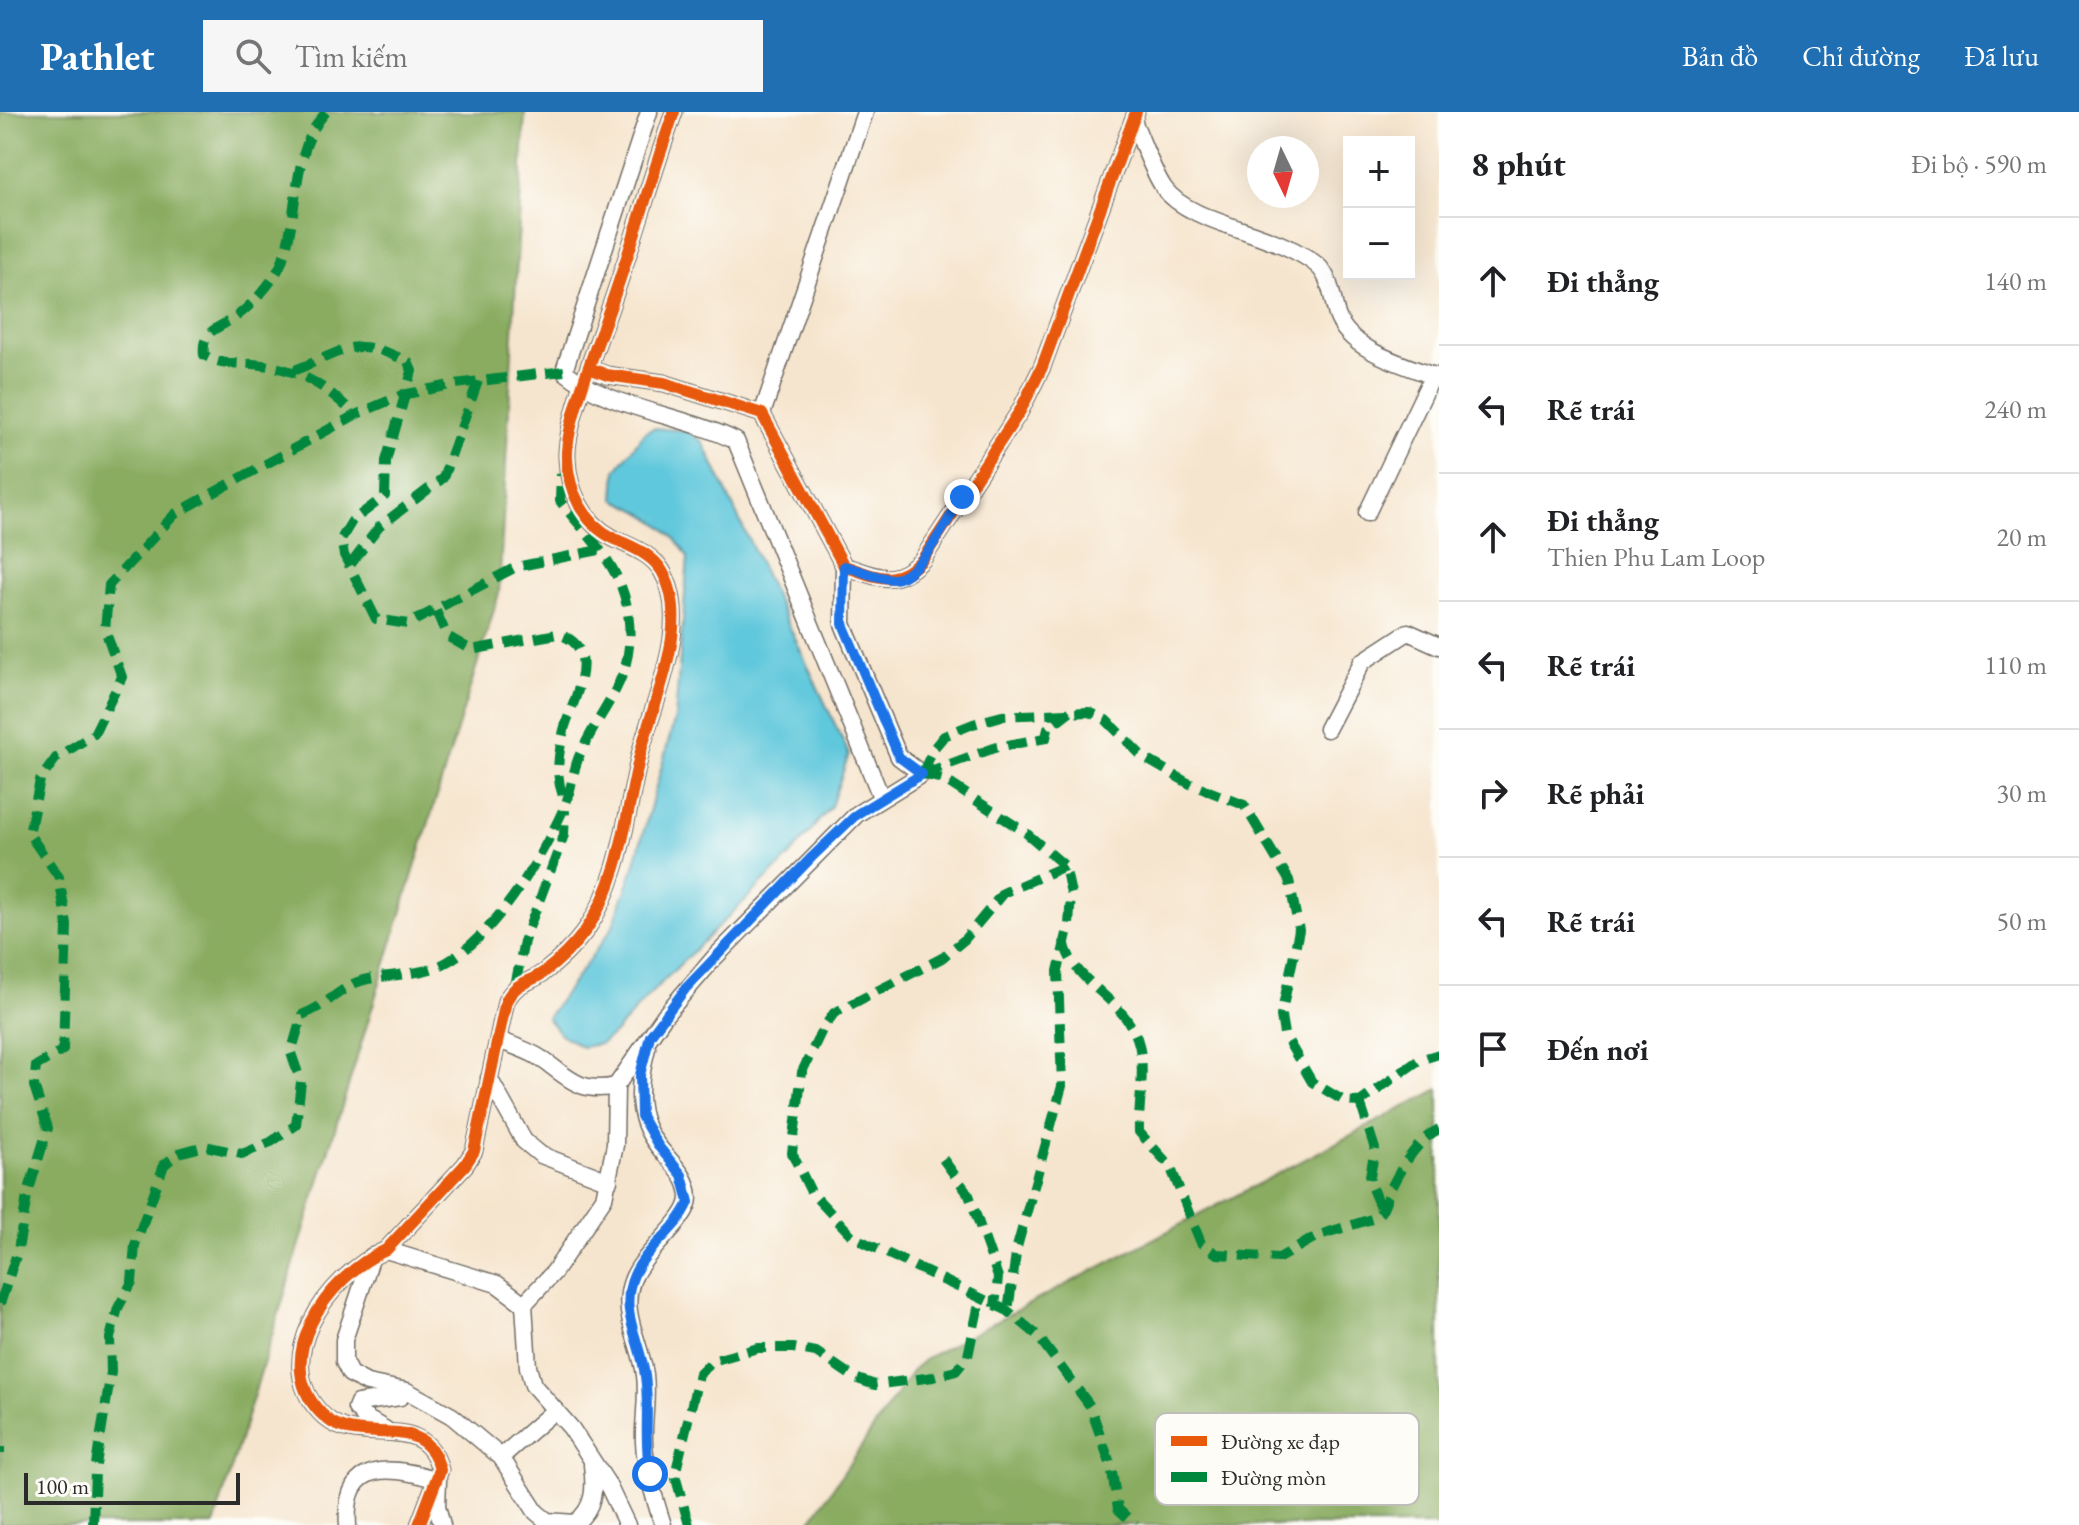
<!DOCTYPE html>
<html lang="vi">
<head>
<meta charset="utf-8">
<style>
	:root { --surface:#fff; --page:#f6f6f6; --text:#202124; --muted:#757577; --line:#e0e0e0; --accent:#1f6fb2 }
	body { margin:0; font-family:"EB Garamond",serif; background:var(--page); color:var(--text) }
	.controls { position:absolute; right:24px; top:24px; display:grid; overflow:hidden; border-radius:0px; box-shadow:0 8px 32px #0002 }
	.controls button { width:72px; height:72px; display:grid; place-items:center; padding:0; border:0; border-bottom:2px solid var(--line); background:var(--surface); color:var(--text); font:40px sans-serif }
	.compass { position:absolute; left:1247px; top:24px; width:72px; height:72px; border-radius:50%; background:var(--surface); box-shadow:0 8px 32px #0002; rotate:175deg }
	.scale { position:absolute; left:24px; bottom:20px; width:216px; box-sizing:border-box; padding-left:8px; border:4px solid #2b2b2b; border-top:0; font-size:22px; line-height:28px; white-space:nowrap; color:#2b2b2b; -webkit-text-stroke:6px #fdfcf7; paint-order:stroke }
	.stop { position:absolute; width:24px; height:24px; margin:-18px; border:6px solid #1a73e8; border-radius:50%; background:#fff }
	.stop.end { background:#1a73e8; border-color:#fff; box-shadow:0 2px 8px #0008 }
	.list { margin:0; padding:0; list-style:none }
	h2 { display:flex; justify-content:space-between; align-items:center; height:104px; margin:0; padding:0 32px; font-size:34px }
	h2 small { font-size:26px; font-weight:400; color:var(--muted) }
	.list li { display:grid; grid-template-columns:52px 1fr auto; gap:24px; align-items:center; box-sizing:border-box; height:128px; padding:0 32px; border-top:2px solid var(--line) }
	.list b { display:block; font-size:30px; white-space:nowrap }
	.list p { margin:0; font-size:26px; white-space:nowrap; color:var(--muted) }
	.list em { font-size:26px; font-style:normal; color:var(--muted) }
	.icon { flex:none; width:44px; height:44px; fill:none; stroke:currentColor; stroke-width:2; stroke-linecap:round; stroke-linejoin:round }
	.map { position:relative; flex:none; width:1439px; height:1413px; overflow:hidden }
	header { display:flex; align-items:center; gap:48px; box-sizing:border-box; height:112px; padding:0 40px; background:var(--accent); color:#fff }
	header strong { font-size:38px }
	nav { display:flex; gap:44px; margin-inline-start:auto; font-size:28px }
	.search { width:560px; height:72px; background:var(--page); display:flex; align-items:center; gap:20px; box-sizing:border-box; padding:0 28px; border-radius:0px; color:var(--muted); font-size:30px }
	main { display:flex }
	aside { flex:1; background:var(--surface) }
	.map>svg:first-child { display:block }
</style>
</head>
<body>
<header>
<strong>Pathlet</strong>
<div class="search"><svg class="icon" aria-label="search" viewBox="0 0 24 24"><circle cx="10" cy="10" r="6"/><path d="M15 15l6 6"/></svg>Tìm kiếm</div>
<nav><a>Bản đồ</a><a>Chỉ đường</a><a>Đã lưu</a></nav>
</header>
<main>
<div class="map">
<svg width="1439" height="1413" viewBox="0 0 1439 1413">
	<rect width="100%" height="100%" fill="#fdfcf7"/>
	<filter id="ink" filterUnits="userSpaceOnUse"><feTurbulence type="fractalNoise" baseFrequency=".0125" numOctaves="2"/><feDisplacementMap in="SourceGraphic" scale="16" xChannelSelector="R" yChannelSelector="G"/><feConvolveMatrix kernelMatrix="1 2 1 2 8 2 1 2 1" color-interpolation-filters="sRGB"/></filter>
	<filter id="wash" filterUnits="userSpaceOnUse"><feTurbulence type="fractalNoise" baseFrequency=".006" numOctaves="4" result="noise"/><feDisplacementMap in="SourceGraphic" scale="32" xChannelSelector="R" yChannelSelector="G"/><feGaussianBlur stdDeviation="1.8" result="paint"/><feColorMatrix in="noise" values="0 0 0 0 0 0 0 0 0 0 0 0 0 0 0 0 0 1.4 0 .05"/><feComposite in="paint" operator="in"/></filter>
	<g filter="url(#wash)">
		<rect width="100%" height="100%" fill="#f6e5ce"/>
		<g fill="#89ac61" stroke="#5a6c46" stroke-width="2">
			<path d="M0 0H525L499 481 214 1413H0Z"/>
			<path d="M1439 977V1413H808L913 1258 928 1245Z"/>
		</g>
		<path fill="#60c8dc" stroke="#467a84" stroke-width="2" d="M655 316 687 319 703 330 849 642 831 694 790 744 647 885 615 921 600 932 582 935 560 922 547 906 612 816 633 758 675 606 688 445C670 415 646 401 614 387L616 358 646 319Z"/>
	</g>
	<g filter="url(#ink)">
		<g fill="none" stroke-linecap="round" stroke-linejoin="round">
			<g stroke="#726c64" stroke-width="19">
				<g id="minor">
					<path d="M649 0 564 259C611 298 682 302 736 329L881 685"/>
					<path d="M1133 9C1143 30 1151 57 1164 76 1190 113 1276 119 1317 153 1331 165 1332 187 1337 203 1350 240 1406 253 1439 266"/>
					<path d="M589 256 607 263 664 271 762 302 844 454C878 465 894 476 922 448L1020 299 1042 255 1136 0"/>
					<path d="M762 302 865 0"/>
					<path d="M1367 401 1433 263"/>
					<path d="M1327 617 1362 550 1408 520 1439 534"/>
					<path d="M499 928C511 933 524 937 535 943 566 961 575 983 616 974"/>
					<path d="M647 936C638 971 634 1004 658 1034 670 1050 688 1063 689 1085 690 1108 642 1140 632 1169 620 1201 641 1231 645 1263 648 1286 643 1307 644 1330 645 1357 655 1388 663 1413"/>
					<path d="M489 966 524 1029 541 1043 609 1069"/>
					<path d="M386 1138 497 1172 524 1192"/>
					<path d="M372 1144 344 1228V1250L350 1262 367 1271 407 1279 452 1304 501 1345 536 1400 547 1409 575 1411C595 1396 595 1376 592 1353"/>
					<path d="M386 1318 364 1305 356 1296 358 1291 400 1285 406 1280"/>
					<path d="M501 1345 555 1298"/>
					<path d="M348 1413C343 1346 392 1354 438 1368L437 1394 442 1413"/>
					<path d="M419 1413 440 1358C425 1296 362 1337 326 1306 264 1252 328 1163 386 1138L465 1053 474 1039 506 889C518 868 526 873 543 861 559 849 574 834 586 818 623 765 626 696 642 635 655 585 692 509 662 459 651 441 631 435 613 426 583 411 568 378 567 346 565 311 600 226 612 190 634 127 652 63 674 0"/>
					<path d="M627 1413 607 1371 571 1316 533 1273 528 1255 524 1192 554 1160 604 1086 615 1033 616 974 665 903 715 845 857 702 922 662 899 645 843 512 844 454"/>
				</g>
			</g>
			<use href="#minor" stroke="#fff" stroke-width="16"/>
			<g stroke="#00873e" stroke-width="10" stroke-dasharray="20 10" stroke-linecap="butt">
				<path d="M326 0C289 41 301 101 281 152 274 169 252 193 237 204 229 210 218 214 211 220 204 226 203 234 204 243 221 253 233 251 252 252 296 255 324 272 355 303"/>
				<path d="M295 258C348 238 353 222 408 250L412 259 386 349 385 384 352 409 341 427 344 443 376 507 408 512 516 455 599 438"/>
				<path d="M351 452 379 415 443 366 478 269"/>
				<path d="M436 499 447 524 471 538 557 522C606 534 571 591 564 618 558 643 554 668 566 690"/>
				<path d="M922 662 934 636 944 624 973 612 1002 604 1089 600 1106 608 1143 645 1188 671 1244 693 1289 768 1299 818 1281 904 1284 922 1312 970 1344 989 1360 990 1419 948 1439 942"/>
				<path d="M922 662 943 667 1025 720 1065 754 1071 782 1069 813 1058 859 1062 974 1017 1135 1008 1199"/>
				<path d="M922 662 997 635 1046 626 1048 616 1070 599"/>
				<path d="M1065 754 1003 781 964 828 942 846 834 901 822 918 802 960 792 1041 811 1080 853 1125 1008 1199 1037 1223 1090 1294 1111 1354 1118 1397 1135 1413"/>
				<path d="M1064 828C1070 869 1121 884 1137 926 1147 954 1138 990 1139 1020L1170 1054 1201 1131 1217 1142 1279 1146 1319 1123 1375 1106C1385 1098 1385 1089 1390 1078 1401 1056 1417 1028 1439 1017"/>
				<path d="M515 874 524 829 564 723 565 698"/>
				<path d="M1360 990 1375 1037 1369 1069 1382 1100"/>
				<path d="M943 1047 969 1083 998 1165 995 1195"/>
				<path d="M0 1192 18 1138 27 1084 48 1016 34 974 36 954 63 938 67 813 59 765 29 722 40 668 56 646 94 622 122 565 105 518 109 473 175 402 355 303 402 283 455 272 564 259"/>
				<path d="M0 1335V1342"/>
				<path d="M93 1413 95 1359 111 1260 110 1226 118 1196 132 1170 135 1133 164 1053 179 1041 205 1034 242 1042 271 1030 296 1013 301 970 291 941 302 903C325 894 334 882 353 872 378 860 418 867 447 850 496 822 540 748 563 698 572 680 572 658 581 640 607 586 639 562 627 495 619 451 586 423 560 389L561 361"/>
				<path d="M689 1413 675 1363 699 1262 712 1249 758 1236H793L816 1240 855 1266 875 1273 933 1265 956 1259 968 1244 980 1187"/>
			</g>
			<g stroke="#fdfcf7" stroke-width="17">
				<g id="cycleway">
					<path d="M589 256 607 263 664 271 762 302 844 454C878 465 894 476 922 448L1020 299 1042 255 1136 0"/>
					<path d="M419 1413 440 1358C425 1296 362 1337 326 1306 264 1252 328 1163 386 1138L465 1053 474 1039 506 889C518 868 526 873 543 861 559 849 574 834 586 818 623 765 626 696 642 635 655 585 692 509 662 459 651 441 631 435 613 426 583 411 568 378 567 346 565 311 600 226 612 190 634 127 652 63 674 0"/>
				</g>
			</g>
			<use href="#cycleway" stroke="#e8590c" stroke-width="12"/>
		</g>
	</g>
	<g fill="none" stroke-linecap="round" stroke-linejoin="round" filter="url(#ink)">
		<path stroke="#1a73e8" stroke-width="10" d="M650 1362C643 1327 650 1298 645 1264 641 1229 618 1199 634 1163 647 1134 677 1119 689 1090L682 1063 659 1035 641 1004 640 963 650 924 686 876 812 745 857 702 922 662 899 645 843 512 844 454C859 458 877 467 894 467 919 466 949 405 962 385"/>
	</g>
	<rect x="1155" y="1301" width="264" height="92" rx="12" fill="#fdfcf7" stroke="#bebdba" stroke-width="2"/>
	<rect x="1171" y="1324" width="36" height="10" fill="#e8590c"/>
	<rect x="1171" y="1360" width="36" height="10" fill="#00873e"/>
	<g font-size="22" fill="#2b2b2b">
		<text x="1221" y="1337">Đường xe đạp</text>
		<text x="1221" y="1373">Đường mòn</text>
	</g>
</svg>
<div class="controls">
<button>+</button>
<button>−</button>
</div>
<svg class="compass" viewBox="-18 -18 36 36"><path d="M0-13l5 13h-10z" fill="#e53935"/><path d="M0 13l5-13h-10z" fill="#757577"/></svg>
<div class="scale">100 m</div>
<div class="stop" style="left:650px;top:1362px"></div>
<div class="stop end" style="left:962px;top:385px"></div>
</div>
<aside>
<h2>8 phút<small>Đi bộ · 590 m</small></h2>
<ul class="list">
<li><svg class="icon" aria-label="ahead" viewBox="0 0 24 24"><path d="M12 20V5M6 11l6-6 6 6"/></svg><div><b>Đi thẳng</b></div><em>140 m</em></li>
<li><svg class="icon" aria-label="left" viewBox="0 0 24 24"><path d="M17 20v-9H6M10 6l-5 5 5 5"/></svg><div><b>Rẽ trái</b></div><em>240 m</em></li>
<li><svg class="icon" aria-label="ahead" viewBox="0 0 24 24"><path d="M12 20V5M6 11l6-6 6 6"/></svg><div><b>Đi thẳng</b><p>Thien Phu Lam Loop</p></div><em>20 m</em></li>
<li><svg class="icon" aria-label="left" viewBox="0 0 24 24"><path d="M17 20v-9H6M10 6l-5 5 5 5"/></svg><div><b>Rẽ trái</b></div><em>110 m</em></li>
<li><svg class="icon" aria-label="right" viewBox="0 0 24 24"><path d="M7 20v-9h11M14 6l5 5-5 5"/></svg><div><b>Rẽ phải</b></div><em>30 m</em></li>
<li><svg class="icon" aria-label="left" viewBox="0 0 24 24"><path d="M17 20v-9H6M10 6l-5 5 5 5"/></svg><div><b>Rẽ trái</b></div><em>50 m</em></li>
<li><svg class="icon" aria-label="arrive" viewBox="0 0 24 24"><path d="M6 21V4h12l-3 4 3 4H6"/></svg><div><b>Đến nơi</b></div></li>
</ul>
</aside>
</main>
</body>
</html>
